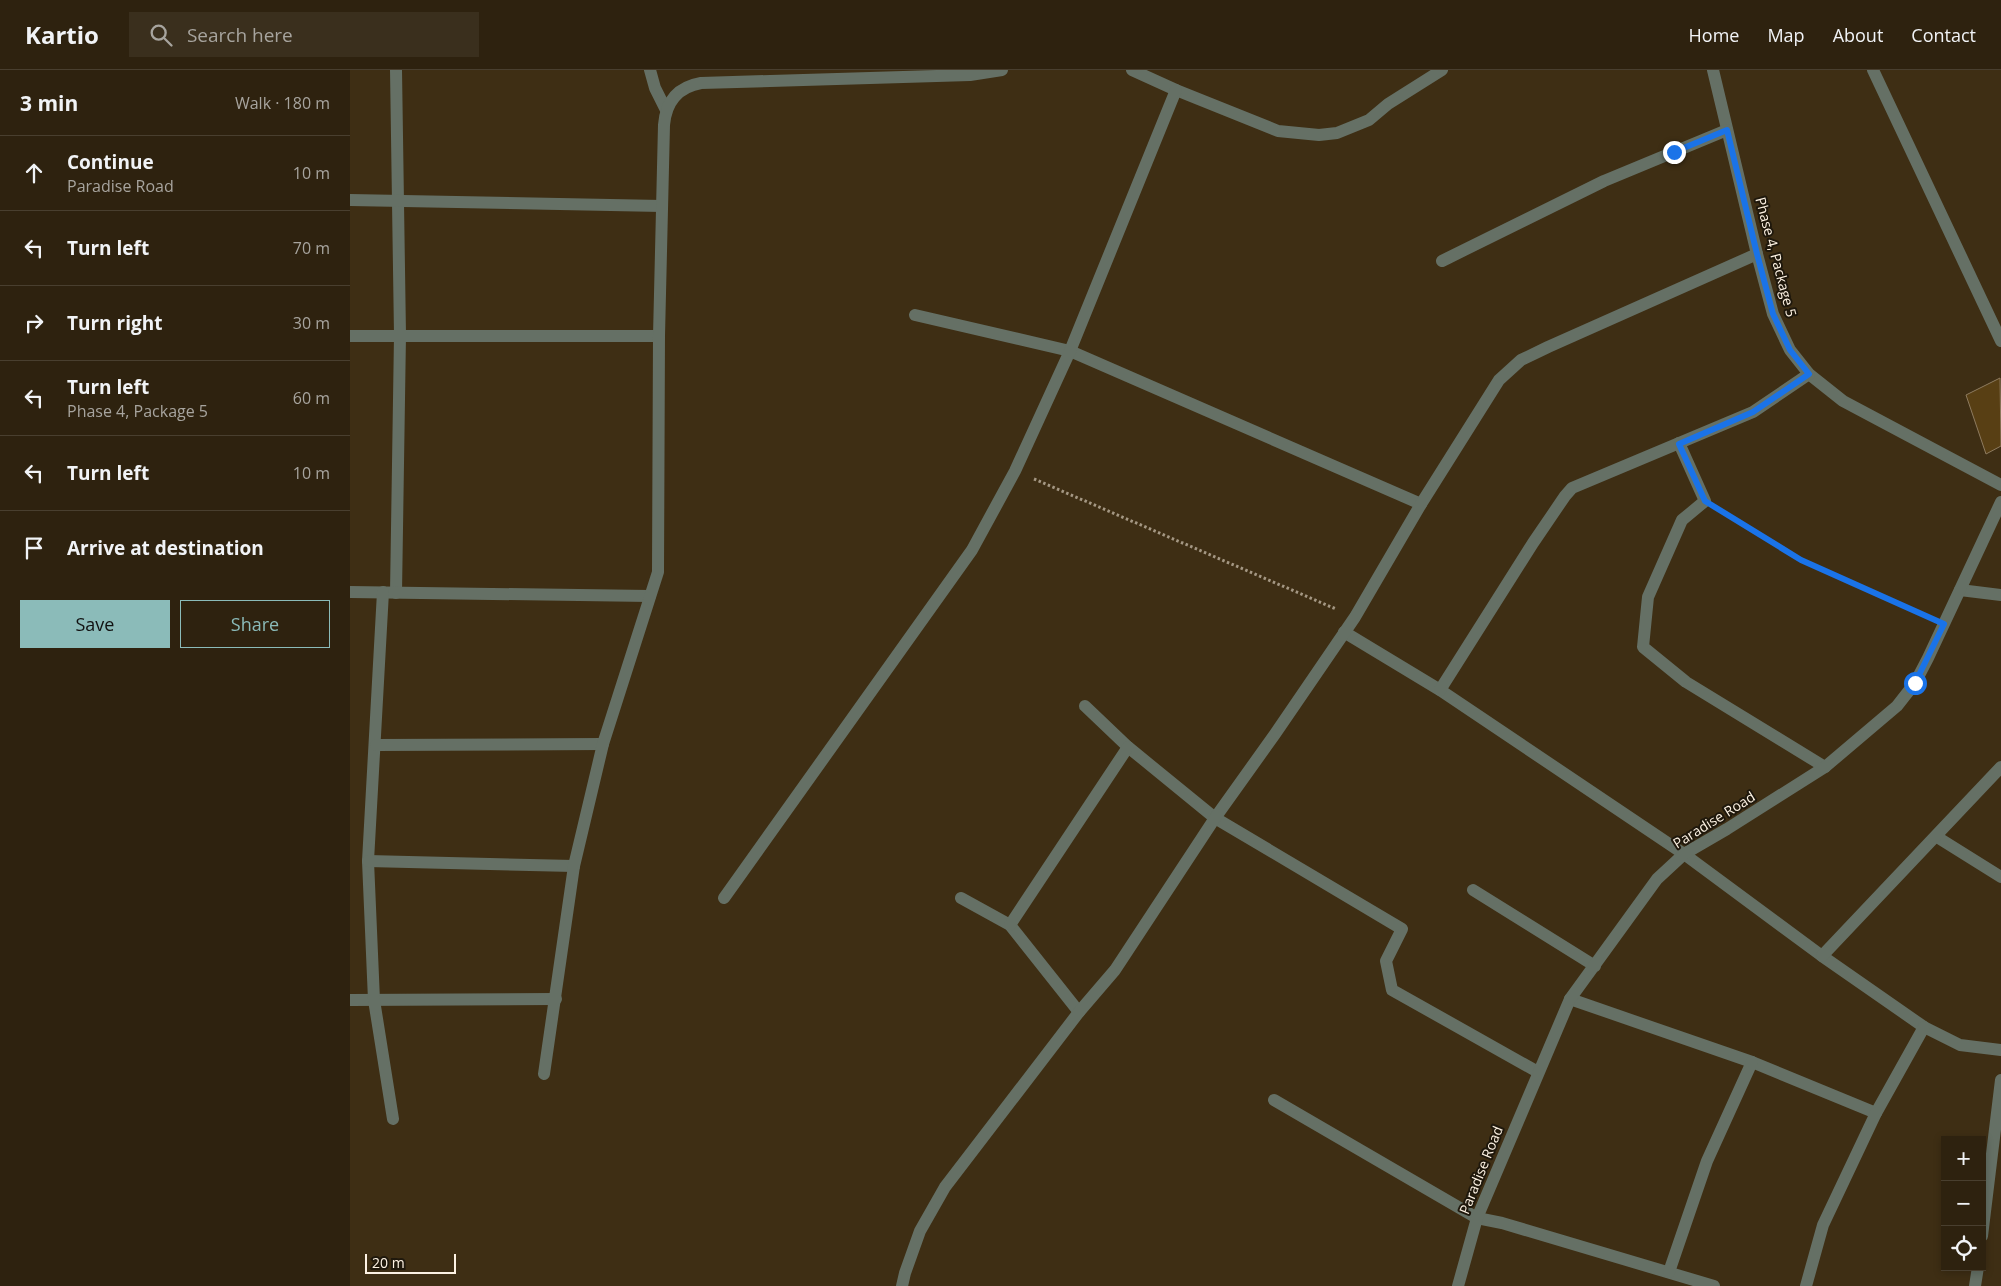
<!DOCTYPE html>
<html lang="en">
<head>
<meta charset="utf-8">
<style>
	:root { --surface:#2e220f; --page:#3a2f1d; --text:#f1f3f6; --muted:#a7a49e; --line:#493f2f; --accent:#8bbbb9 }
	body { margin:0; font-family:"Open Sans",sans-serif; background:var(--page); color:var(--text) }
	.controls { position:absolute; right:15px; bottom:15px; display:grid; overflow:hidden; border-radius:0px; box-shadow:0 2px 8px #0003 }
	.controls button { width:45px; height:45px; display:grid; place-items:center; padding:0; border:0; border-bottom:1px solid var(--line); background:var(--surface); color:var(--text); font:25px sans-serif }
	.scale { position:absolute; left:15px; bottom:12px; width:91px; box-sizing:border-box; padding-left:5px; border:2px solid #fdf2e3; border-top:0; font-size:14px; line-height:18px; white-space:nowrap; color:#fdf2e3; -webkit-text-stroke:4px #1f180c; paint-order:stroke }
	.stop { position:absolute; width:15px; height:15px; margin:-11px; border:4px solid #1a73e8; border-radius:50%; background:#fff }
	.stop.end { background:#1a73e8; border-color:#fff; box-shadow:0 1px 5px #0008 }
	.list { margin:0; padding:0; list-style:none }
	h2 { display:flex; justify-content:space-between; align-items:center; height:65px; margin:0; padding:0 20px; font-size:21px }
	h2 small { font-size:16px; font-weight:400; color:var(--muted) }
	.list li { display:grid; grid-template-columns:32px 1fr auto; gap:15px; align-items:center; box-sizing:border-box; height:75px; padding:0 20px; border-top:1px solid var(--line) }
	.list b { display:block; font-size:19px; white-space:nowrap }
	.list p { margin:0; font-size:16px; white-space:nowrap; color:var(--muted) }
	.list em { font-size:16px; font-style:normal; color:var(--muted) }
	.actions { display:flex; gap:10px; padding:15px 20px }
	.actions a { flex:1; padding:11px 0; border:1px solid var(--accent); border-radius:0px; text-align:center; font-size:18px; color:var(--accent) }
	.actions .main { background:var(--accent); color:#111 }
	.icon { flex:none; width:28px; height:28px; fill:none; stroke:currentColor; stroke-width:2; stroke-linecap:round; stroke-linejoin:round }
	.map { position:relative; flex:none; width:1651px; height:1216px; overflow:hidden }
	header { display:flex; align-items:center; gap:30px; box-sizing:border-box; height:70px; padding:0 25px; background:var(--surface); border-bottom:1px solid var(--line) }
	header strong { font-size:24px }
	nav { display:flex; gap:28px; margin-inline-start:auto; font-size:18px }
	.search { width:350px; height:45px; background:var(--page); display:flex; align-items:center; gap:12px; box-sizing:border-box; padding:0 18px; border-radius:0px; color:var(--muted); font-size:19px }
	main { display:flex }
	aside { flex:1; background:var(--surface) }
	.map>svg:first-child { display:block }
</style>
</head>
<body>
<header>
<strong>Kartio</strong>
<div class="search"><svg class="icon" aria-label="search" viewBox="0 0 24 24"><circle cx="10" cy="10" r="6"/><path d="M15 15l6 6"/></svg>Search here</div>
<nav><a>Home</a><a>Map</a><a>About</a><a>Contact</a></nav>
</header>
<main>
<aside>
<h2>3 min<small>Walk · 180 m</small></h2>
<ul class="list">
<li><svg class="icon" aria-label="ahead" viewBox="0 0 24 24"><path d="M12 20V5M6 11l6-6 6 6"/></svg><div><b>Continue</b><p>Paradise Road</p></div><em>10 m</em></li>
<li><svg class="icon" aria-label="left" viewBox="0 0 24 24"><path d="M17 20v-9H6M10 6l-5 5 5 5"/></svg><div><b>Turn left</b></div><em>70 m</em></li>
<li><svg class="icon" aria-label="right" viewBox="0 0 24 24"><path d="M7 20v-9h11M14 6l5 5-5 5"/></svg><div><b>Turn right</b></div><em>30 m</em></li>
<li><svg class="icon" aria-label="left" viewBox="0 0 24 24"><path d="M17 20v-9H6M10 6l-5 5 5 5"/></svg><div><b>Turn left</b><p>Phase 4, Package 5</p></div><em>60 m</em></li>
<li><svg class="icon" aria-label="left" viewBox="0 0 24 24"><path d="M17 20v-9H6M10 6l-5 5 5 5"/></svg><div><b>Turn left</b></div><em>10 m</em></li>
<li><svg class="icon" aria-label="arrive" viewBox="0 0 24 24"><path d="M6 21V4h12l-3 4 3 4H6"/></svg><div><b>Arrive at destination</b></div></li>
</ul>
<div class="actions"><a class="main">Save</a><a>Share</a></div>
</aside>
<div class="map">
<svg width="1651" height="1216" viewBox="0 0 1651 1216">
	<rect width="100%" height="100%" fill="#3e2e14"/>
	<path fill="#583f14" stroke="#8e7b5f" d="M1650 308 1651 376 1636 384 1616 325Z"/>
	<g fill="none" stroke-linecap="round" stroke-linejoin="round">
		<g stroke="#a49783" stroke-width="3" stroke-dasharray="2.5 2.5" stroke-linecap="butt">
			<path d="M684 409 986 539"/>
			<path d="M1372 441 1451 490 1575 546"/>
		</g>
		<g stroke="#657065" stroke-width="12">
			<path d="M46 0 50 265 46 523"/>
			<path d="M300 0 305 18 316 40"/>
			<path d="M0 266H309"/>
			<path d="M0 930 206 929"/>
			<path d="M1127 1148 1152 1153 1364 1216"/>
		</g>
		<g stroke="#657065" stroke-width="12">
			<path d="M782 0 826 20 928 61 969 65 987 63 1019 50 1038 34 1092 0"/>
			<path d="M1363 0 1407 184 1423 244 1440 280 1459 304 1493 331 1651 415"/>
			<path d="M1523 0 1651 271"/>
			<path d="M0 130 312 136"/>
			<path d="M1092 191 1254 111 1377 60"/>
			<path d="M565 245 720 281 1071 434"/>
			<path d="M1329 373 1355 431 1332 450 1298 527 1293 577 1336 612 1475 697"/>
			<path d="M1610 520 1651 525"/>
			<path d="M0 522 300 526"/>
			<path d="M33 522 18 791 24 930 43 1049"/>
			<path d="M994 562 1090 620 1334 784 1472 886 1574 957 1610 975 1651 980"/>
			<path d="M1090 620 1183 473 1215 426 1222 418 1403 342 1459 304"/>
			<path d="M735 636 778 677 865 748 1052 859 1036 891 1042 920 1188 1002"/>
			<path d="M26 675 253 674"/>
			<path d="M1587 767 1651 807"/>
			<path d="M18 791 224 796"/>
			<path d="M1123 820 1245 896"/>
			<path d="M374 828 622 480 665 401 720 281 826 20"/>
			<path d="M611 828 660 855 729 942"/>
			<path d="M660 855 778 677"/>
			<path d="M1472 886 1651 697"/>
			<path d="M1220 929 1402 992 1526 1043"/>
			<path d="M194 1004 224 796 253 674 308 502 309 266 314 55C316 31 328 17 351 13L620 5 652 0"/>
			<path d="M924 1030 1127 1148"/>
			<path d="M1632 1166 1651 1010"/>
			<path d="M1319 1202 1357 1091 1402 992"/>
			<path d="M552 1216 555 1203 570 1161 595 1117 729 942 765 900 865 748 925 664 1005 547 1071 434 1149 310 1171 290 1198 277 1407 184"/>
			<path d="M1108 1216 1127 1148 1220 929 1307 809 1334 784 1377 759 1475 697 1547 636 1565 613 1578 588 1651 432"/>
			<path d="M1456 1216 1473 1155 1526 1043 1574 957"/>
			<path d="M1625 1216 1628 1197"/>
		</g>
	</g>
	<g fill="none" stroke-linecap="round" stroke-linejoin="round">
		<path stroke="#1a73e8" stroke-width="6" d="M1324 82 1377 60 1407 184 1423 244 1440 280 1459 304 1403 342 1329 374 1355 431 1451 490 1594 554 1565 613"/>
	</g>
	<g text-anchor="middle" stroke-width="4" stroke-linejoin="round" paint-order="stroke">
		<g font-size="14" fill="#fdf2e3" stroke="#1f180c">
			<text transform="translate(1426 187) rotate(75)" y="5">Phase 4, Package 5</text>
			<text transform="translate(1364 750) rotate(-32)" y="5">Paradise Road</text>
			<text transform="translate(1131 1100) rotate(-68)" y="5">Paradise Road</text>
		</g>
	</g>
</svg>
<div class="controls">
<button>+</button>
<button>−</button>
<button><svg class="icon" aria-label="locate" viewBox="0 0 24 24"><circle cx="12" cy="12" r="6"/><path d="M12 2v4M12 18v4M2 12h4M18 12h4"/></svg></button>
</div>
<div class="scale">20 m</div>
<div class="stop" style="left:1565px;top:613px"></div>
<div class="stop end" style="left:1324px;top:82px"></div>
</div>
</main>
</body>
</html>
